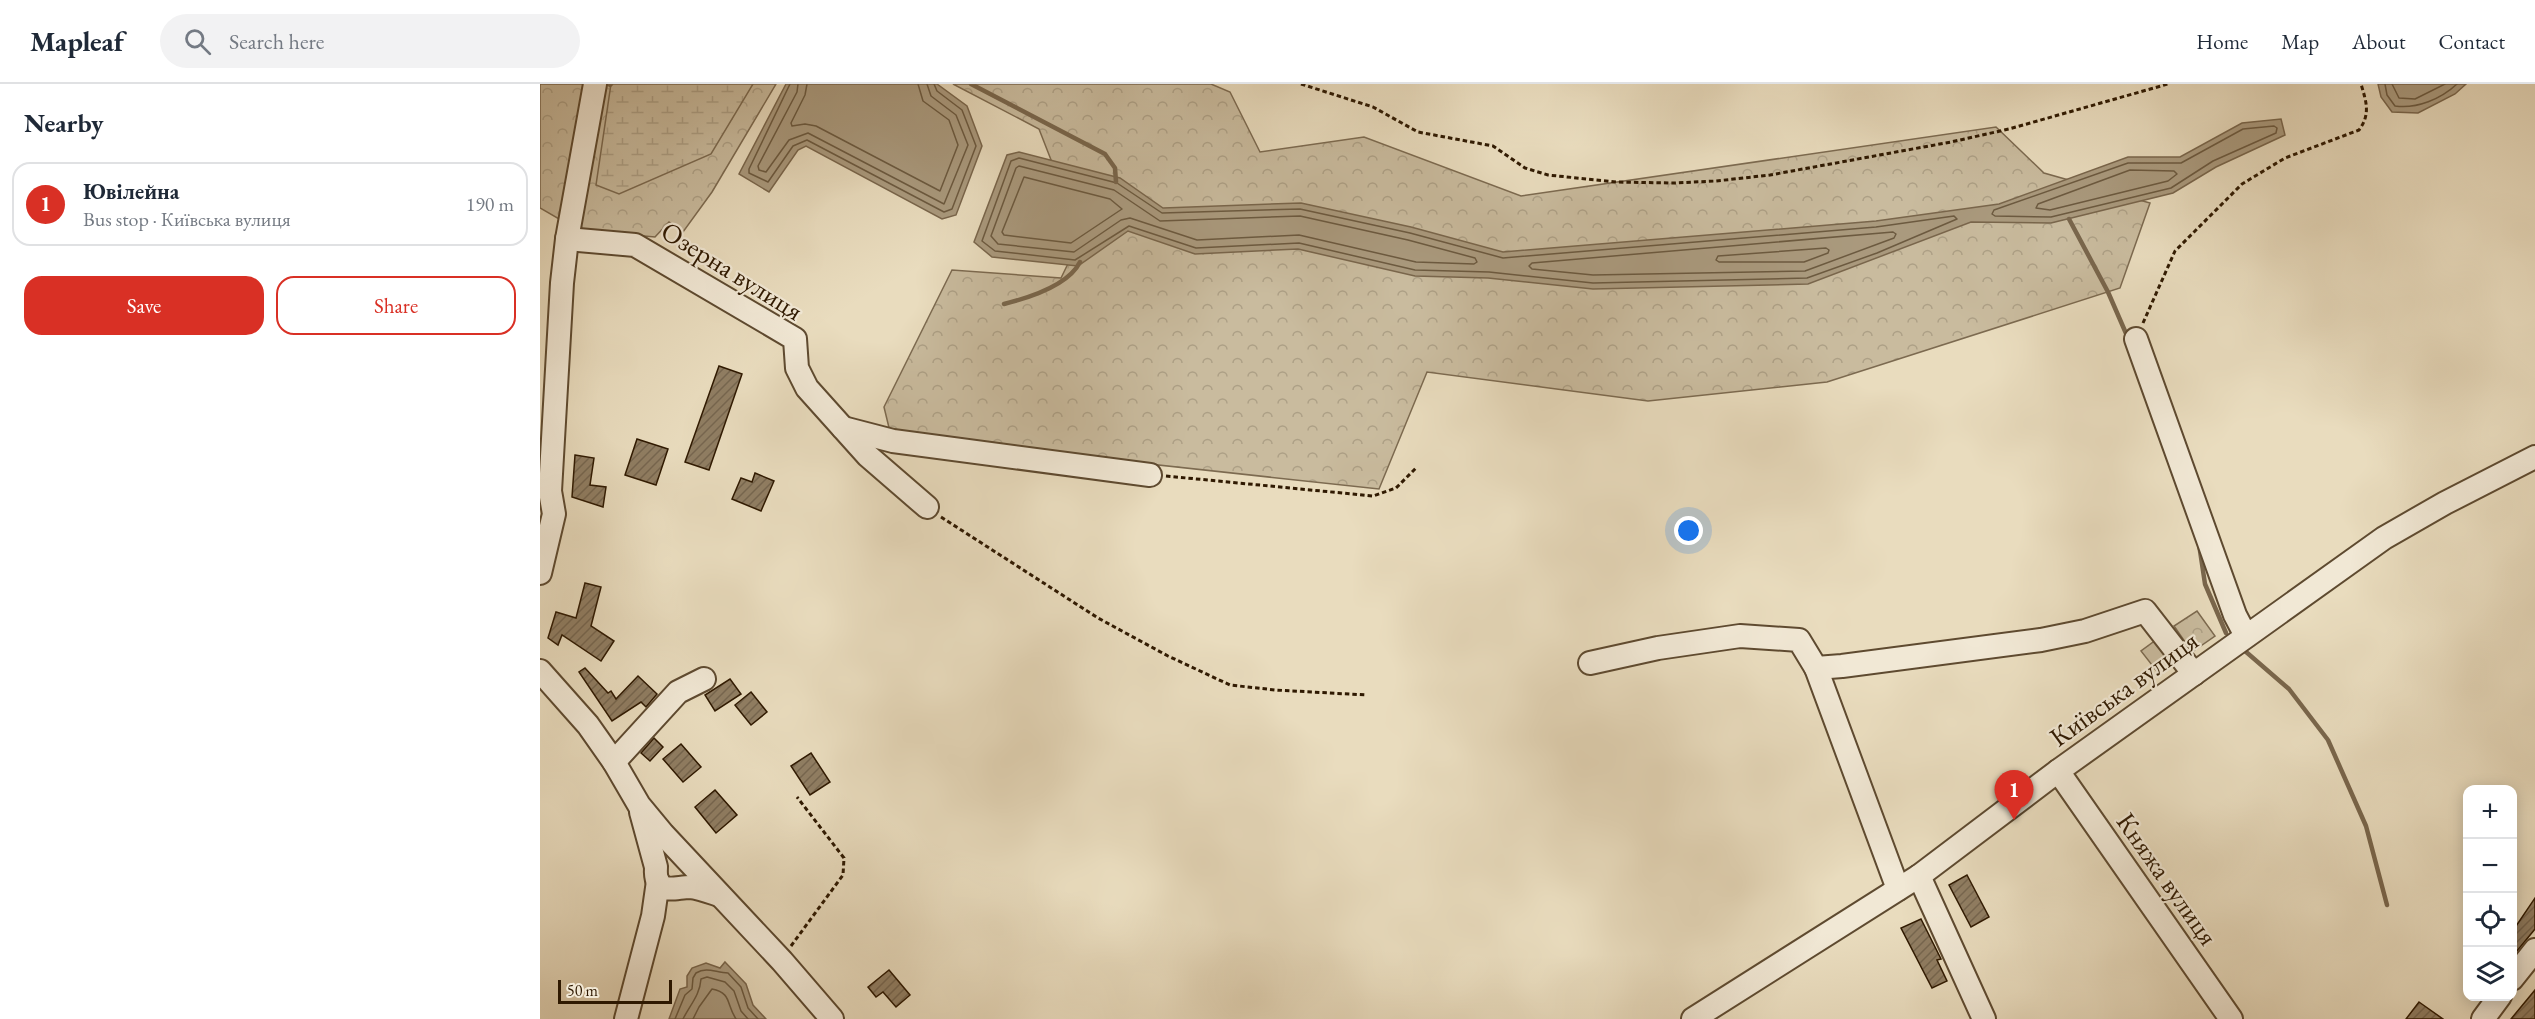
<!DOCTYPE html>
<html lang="en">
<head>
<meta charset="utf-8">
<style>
	:root { --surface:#fff; --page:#f2f2f3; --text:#1f2937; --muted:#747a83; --line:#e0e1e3; --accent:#d93025 }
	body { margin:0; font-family:"EB Garamond",serif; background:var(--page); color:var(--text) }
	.controls { position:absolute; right:18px; bottom:18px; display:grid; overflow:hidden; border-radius:12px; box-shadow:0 3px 15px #0003 }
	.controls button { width:54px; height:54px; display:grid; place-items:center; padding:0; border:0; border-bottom:2px solid var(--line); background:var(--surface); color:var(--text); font:30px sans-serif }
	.scale { position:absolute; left:18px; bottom:15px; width:114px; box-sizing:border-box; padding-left:6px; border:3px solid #2f1901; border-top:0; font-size:16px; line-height:21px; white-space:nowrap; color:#2f1901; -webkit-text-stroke:4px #f1e8d5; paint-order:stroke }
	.you { position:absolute; left:1149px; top:447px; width:21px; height:21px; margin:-15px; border:4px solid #fff; border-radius:50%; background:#1a73e8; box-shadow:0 0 0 9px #1a73e833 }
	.badge { display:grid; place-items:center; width:39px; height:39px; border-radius:50%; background:var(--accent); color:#fff; font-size:20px; font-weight:700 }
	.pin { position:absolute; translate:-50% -50px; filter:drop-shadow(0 2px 3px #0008) }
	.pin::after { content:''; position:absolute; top:32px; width:21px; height:18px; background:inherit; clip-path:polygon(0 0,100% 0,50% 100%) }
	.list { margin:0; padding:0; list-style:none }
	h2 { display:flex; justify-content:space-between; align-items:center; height:78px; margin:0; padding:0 24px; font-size:26px }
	h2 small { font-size:20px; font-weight:400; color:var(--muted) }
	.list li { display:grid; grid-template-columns:39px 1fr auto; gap:18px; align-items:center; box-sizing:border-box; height:84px; margin:0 12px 12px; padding:0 12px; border:2px solid var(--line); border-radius:18px }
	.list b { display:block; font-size:22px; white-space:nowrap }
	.list p { margin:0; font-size:20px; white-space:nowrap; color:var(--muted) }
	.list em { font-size:20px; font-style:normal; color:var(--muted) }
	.actions { display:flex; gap:12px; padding:18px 24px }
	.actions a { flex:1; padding:14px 0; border:2px solid var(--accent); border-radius:18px; text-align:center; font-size:21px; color:var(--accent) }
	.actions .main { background:var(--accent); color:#fff }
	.icon { flex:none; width:33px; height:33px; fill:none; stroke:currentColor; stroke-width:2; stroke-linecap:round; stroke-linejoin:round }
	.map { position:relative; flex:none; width:1995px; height:935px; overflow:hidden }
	header { display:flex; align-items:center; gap:36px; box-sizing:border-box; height:84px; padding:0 30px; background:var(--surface); border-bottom:2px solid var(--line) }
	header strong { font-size:28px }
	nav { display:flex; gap:33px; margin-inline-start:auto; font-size:21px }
	.search { width:420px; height:54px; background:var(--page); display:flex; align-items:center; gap:15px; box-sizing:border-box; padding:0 21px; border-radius:33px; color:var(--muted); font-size:22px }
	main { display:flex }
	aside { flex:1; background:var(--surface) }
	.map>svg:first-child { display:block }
</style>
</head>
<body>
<header>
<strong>Mapleaf</strong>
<div class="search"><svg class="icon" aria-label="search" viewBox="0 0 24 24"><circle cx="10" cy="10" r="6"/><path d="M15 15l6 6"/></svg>Search here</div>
<nav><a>Home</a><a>Map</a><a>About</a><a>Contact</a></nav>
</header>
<main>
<aside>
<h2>Nearby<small></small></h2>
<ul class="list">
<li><span class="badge">1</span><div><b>Ювілейна</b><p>Bus stop · Київська вулиця</p></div><em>190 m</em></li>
</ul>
<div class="actions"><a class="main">Save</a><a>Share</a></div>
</aside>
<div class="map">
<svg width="1995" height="935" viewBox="0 0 1995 935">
	<defs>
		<pattern id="forest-crowns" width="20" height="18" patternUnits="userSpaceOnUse" patternTransform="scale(1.5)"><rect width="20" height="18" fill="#c9bb9e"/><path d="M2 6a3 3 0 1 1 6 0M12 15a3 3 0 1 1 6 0" fill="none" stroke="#ada086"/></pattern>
		<pattern id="wetland-marsh" width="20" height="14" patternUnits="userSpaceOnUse" patternTransform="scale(1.5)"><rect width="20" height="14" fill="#c9bb9e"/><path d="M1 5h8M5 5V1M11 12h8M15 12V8" fill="none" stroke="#ada086"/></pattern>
		<pattern id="building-hatch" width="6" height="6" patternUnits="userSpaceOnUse" patternTransform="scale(1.5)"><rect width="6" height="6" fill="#907e63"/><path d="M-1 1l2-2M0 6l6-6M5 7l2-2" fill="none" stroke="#76664f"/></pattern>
	</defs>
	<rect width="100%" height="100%" fill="#e9dcbe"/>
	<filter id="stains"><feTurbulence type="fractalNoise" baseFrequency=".00333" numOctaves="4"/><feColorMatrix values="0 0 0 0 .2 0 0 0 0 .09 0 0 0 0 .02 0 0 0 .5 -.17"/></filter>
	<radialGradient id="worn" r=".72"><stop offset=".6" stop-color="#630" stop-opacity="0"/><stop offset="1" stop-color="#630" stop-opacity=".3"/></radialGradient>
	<g fill="url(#forest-crowns)" stroke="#7c6a50" stroke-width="1.5">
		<path d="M0 0H236L172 108 143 148 129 138 115 153 38 146 0 124Z"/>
		<path d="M413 0H671L690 8 720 68 824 53 981 112 1456 43 1504 89 1610 119 1580 204 1287 298 1108 317 887 288 839 405 351 352 344 323 412 186 521 194 541 153 499 45Z"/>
		<path d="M1657 527 1675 552 1652 568 1634 542Z"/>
		<path d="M1620 553 1639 578 1619 590 1601 567Z"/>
	</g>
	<path fill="url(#wetland-marsh)" stroke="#7c6a50" stroke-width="1.5" d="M71 0H213L171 70 79 110 56 101Z"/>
	<g fill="#aa9a7e" stroke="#79664c" stroke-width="1.5">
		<path d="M246 0H397L427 22 442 62 416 131 402 135 266 62 258 66 229 108 199 90Z"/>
		<path d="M1838 0H1926L1915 10 1878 29 1852 28 1841 13Z"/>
		<path d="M1741 35 1745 51 1676 83 1633 109 1511 139 1431 138 1268 200 1053 205 948 194 875 192 758 165 655 170 588 147 538 182 452 173 434 158 467 71 479 68 580 94 623 124 761 119 871 143 963 168 1336 137 1459 120 1588 73H1640L1702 39Z"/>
		<path d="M185 878 206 900 213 921 226 935H129L140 905 147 903V892L152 884 166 879 180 884Z"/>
	</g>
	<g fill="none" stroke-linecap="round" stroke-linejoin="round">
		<g stroke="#6c5a40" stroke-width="1.5">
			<path d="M250 0 209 85V89L228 98 253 62 267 56 404 128 412 125 436 62 422 26 397 7 394 0"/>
			<path d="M258 0 257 8 218 82 219 86 226 88 249 56 268 49 404 120 428 61 416 31 391 12 387 0"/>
			<path d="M267 0 265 11 251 39 252 42 265 40 276 42 400 107 418 61 409 36 383 17 378 0"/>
			<path d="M1845 0 1847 11 1855 22C1877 25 1901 15 1917 0"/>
			<path d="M1852 0 1859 14 1875 15 1905 0"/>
			<path d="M1734 42 1737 44 1736 49 1673 77 1631 104 1511 133 1455 132 1452 130 1454 126 1588 79H1641L1703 45Z"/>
			<path d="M479 74 577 99 622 129 760 125 870 149 963 174 1336 143 1414 132 1417 135 1337 169 1267 194 1053 199 949 188 875 186 759 159 656 164 589 142 535 176 455 167 442 157 471 77Z"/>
			<path d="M479 82 574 106 620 137 760 132 868 156 935 174 937 178 934 180 876 178 759 151 657 156 590 134 581 136 534 168 458 160 451 152 476 84Z"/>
			<path d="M1590 86 1634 87 1637 90 1628 97 1510 126 1496 124 1498 120Z"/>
			<path d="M484 93 570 115 582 125 531 159 464 151 462 148Z"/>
			<path d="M1353 148 1356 150 1354 154 1265 187 1053 191 992 185 989 182 992 179Z"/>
			<path d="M1286 164 1289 166 1288 169 1264 178H1179L1176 176 1178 172Z"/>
			<path d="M135 935 145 911 152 905 153 894 156 889C167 882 176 889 188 889L201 903 208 924 218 935"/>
			<path d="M143 935C150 921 160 911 161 895L167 893 185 898 194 907 201 927 208 935"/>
			<path d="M153 935 159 923 172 905C192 909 186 920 196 935"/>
		</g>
		<g stroke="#79664c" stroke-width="4.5">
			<path d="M431 0 565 70 575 84 576 98"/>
			<path d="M70 1 71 0"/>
			<path d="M1529 135 1568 208 1588 254"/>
			<path d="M464 220C488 214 528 202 540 178"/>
			<path d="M1659 460 1665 500 1686 549"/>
			<path d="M1705 567 1749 605 1788 656 1826 742 1847 821"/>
		</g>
	</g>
	<g fill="url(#building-hatch)" stroke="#2f1901" stroke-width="1.5">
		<path d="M179 282 202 290 169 386 145 378Z"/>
		<path d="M97 355 128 365 116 401 85 391Z"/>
		<path d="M35 371 54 374 50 401 66 403 63 423 32 413Z"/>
		<path d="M215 389 234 397 221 427 192 415 201 394 212 398Z"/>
		<path d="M45 499 61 503 51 542 74 557 61 577 22 551 18 561 8 554 16 528 36 534Z"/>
		<path d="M45 584 68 609 71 607 76 615 98 592 117 610 106 623 101 618 72 637 39 588Z"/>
		<path d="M190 595 201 610 175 627 165 611Z"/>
		<path d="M211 608 227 628 211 641 195 621Z"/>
		<path d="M114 654 123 663 110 677 101 669Z"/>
		<path d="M141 660 161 683 143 698 123 675Z"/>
		<path d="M271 669 290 698 270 711 251 682Z"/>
		<path d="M175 706 197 731 176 749 155 723Z"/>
		<path d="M1427 791 1449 833 1431 843 1409 801Z"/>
		<path d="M1995 814V845L1972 873V848Z"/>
		<path d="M1381 835 1401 875 1397 876 1407 897 1392 904 1361 844Z"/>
		<path d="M349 886 370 911 356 923 343 908 336 913 328 903Z"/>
		<path d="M1995 906V935H1971Z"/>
		<path d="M1879 918 1903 935H1866Z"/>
	</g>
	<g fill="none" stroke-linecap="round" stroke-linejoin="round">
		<g stroke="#5e4a30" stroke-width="26">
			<g id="minor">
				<path d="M27 155 95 161 255 255 257 284 267 304 328 372 387 423"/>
				<path d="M1596 255 1695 531 1706 552"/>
				<path d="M303 344 353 357 610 391"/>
				<path d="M0 489 14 430 10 407 22 199 27 155 55 0"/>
				<path d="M1050 579 1118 564 1200 552 1259 556 1276 584 1302 582 1501 556 1545 547 1605 527 1654 590"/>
				<path d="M1276 584 1358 805"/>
				<path d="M0 587 48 641 74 678 99 721 123 750 242 877 292 935"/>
				<path d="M74 678 138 608 164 595"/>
				<path d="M1518 687 1691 935"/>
				<path d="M101 728 116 783C114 813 134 803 150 803 160 804 170 808 179 811"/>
				<path d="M1379 792 1444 935"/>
				<path d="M1972 895 1995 866"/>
				<path d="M86 935 113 832 118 797"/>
				<path d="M1153 935 1379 792 1518 687 1844 454 1905 419 1995 373"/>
				<path d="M1943 935 1960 912"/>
			</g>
		</g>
		<g stroke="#2f1901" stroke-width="3" stroke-dasharray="4.5 3" stroke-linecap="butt">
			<path d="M761 0 833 23 878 48 953 62 985 84 1008 91 1076 98 1134 99 1176 97 1230 91 1411 58 1469 45 1628 0"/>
			<path d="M1603 239 1635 167 1702 100 1745 74 1819 46C1831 30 1826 17 1821 0"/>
			<path d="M626 392 833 412 856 404 876 384"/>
			<path d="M401 433 558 534 628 572 690 601 735 606 827 611"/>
			<path d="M251 862 303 791 304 774 257 713"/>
		</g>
		<use href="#minor" stroke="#f1e8d5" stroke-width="22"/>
	</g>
	<g text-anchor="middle" stroke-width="4.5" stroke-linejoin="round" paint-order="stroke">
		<g font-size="27" fill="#2f1901" stroke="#f1e8d5">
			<text transform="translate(192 187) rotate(32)" y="9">Озерна вулиця</text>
			<text transform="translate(1584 605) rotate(-36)" y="9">Київська вулиця</text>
			<text transform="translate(1627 795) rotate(55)" y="9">Княжа вулиця</text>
		</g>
	</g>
	<rect width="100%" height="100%" filter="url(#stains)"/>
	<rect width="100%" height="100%" fill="url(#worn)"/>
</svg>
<div class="controls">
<button>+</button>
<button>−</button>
<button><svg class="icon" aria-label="locate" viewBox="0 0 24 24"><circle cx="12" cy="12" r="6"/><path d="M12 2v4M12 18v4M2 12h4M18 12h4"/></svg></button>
<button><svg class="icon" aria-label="layers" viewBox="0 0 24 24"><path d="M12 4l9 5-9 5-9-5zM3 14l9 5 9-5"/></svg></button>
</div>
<div class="scale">50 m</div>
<div class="you"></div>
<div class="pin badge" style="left:1474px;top:736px">1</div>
</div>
</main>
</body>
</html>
